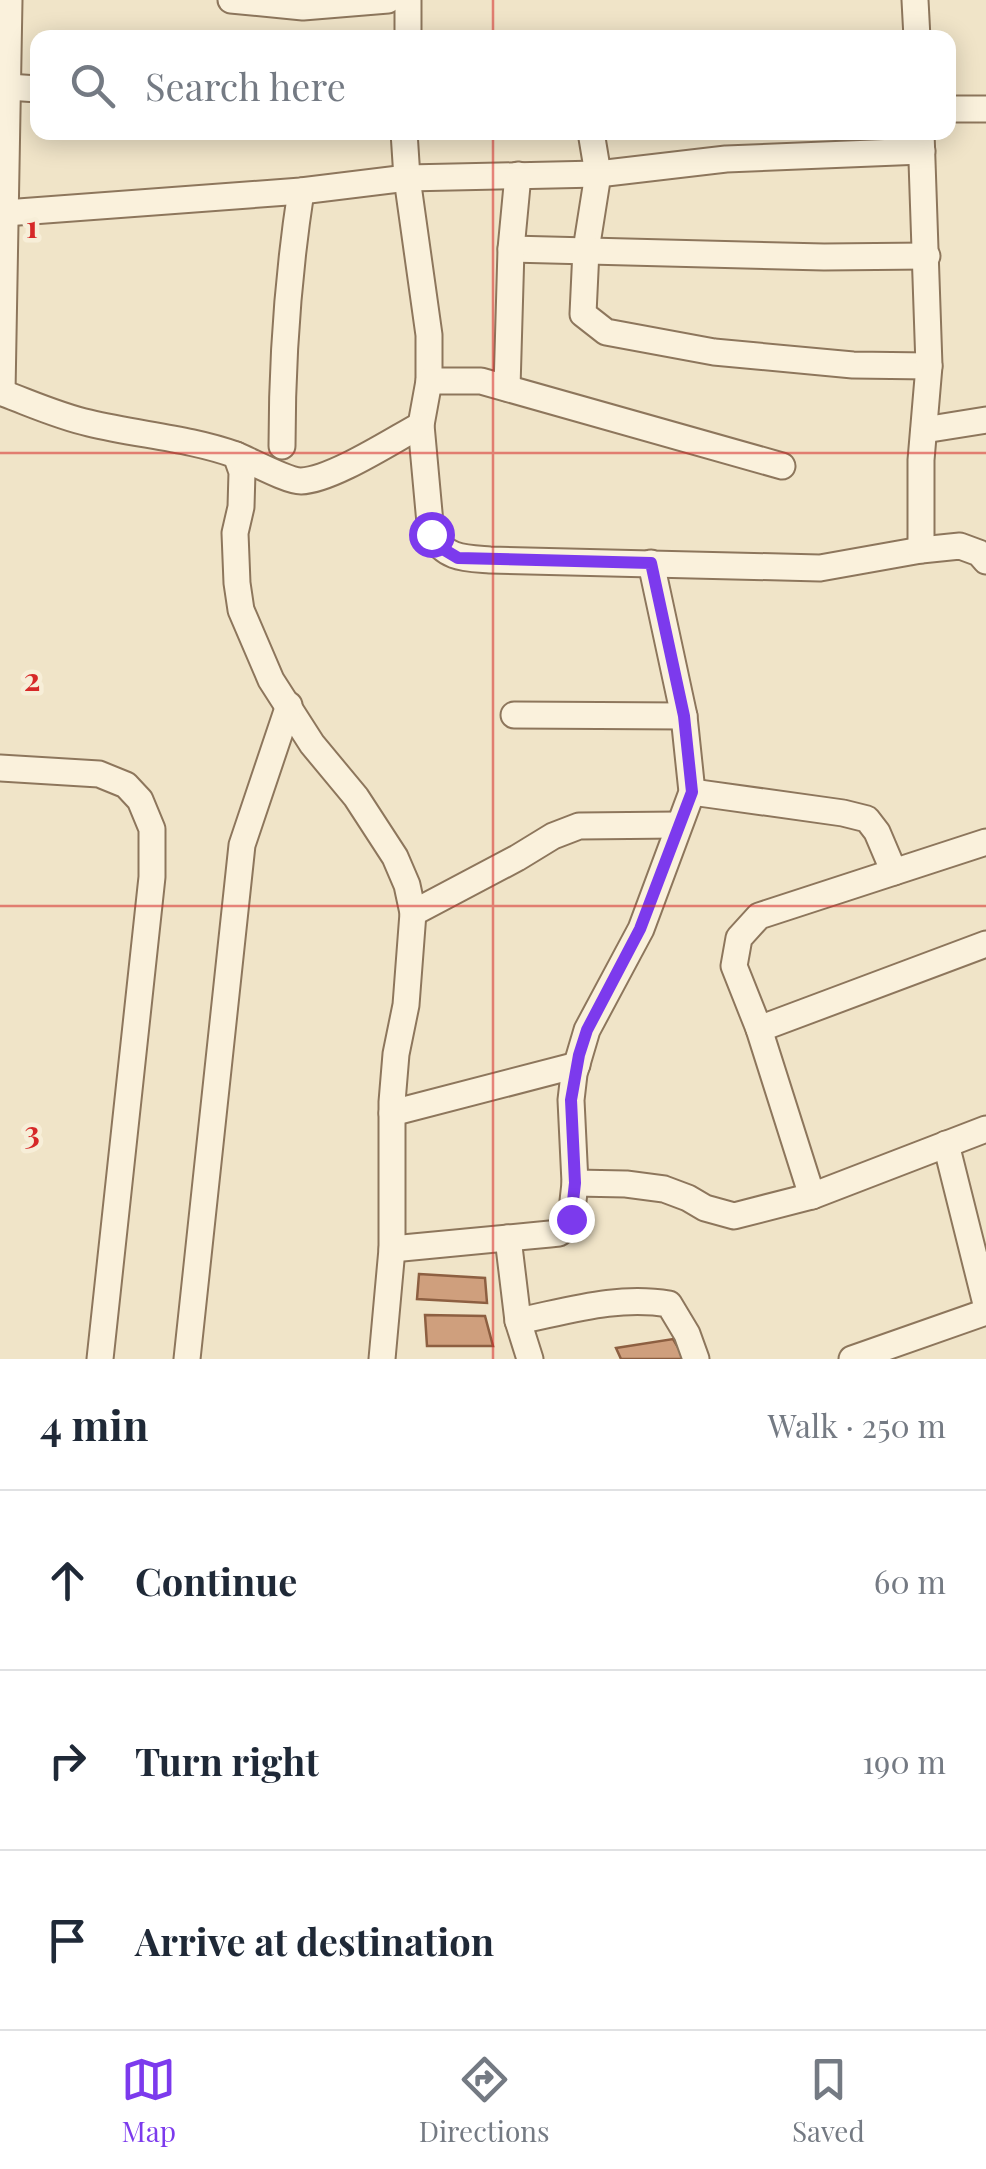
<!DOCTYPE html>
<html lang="en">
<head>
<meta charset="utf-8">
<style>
	:root { --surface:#fff; --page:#f2f2f3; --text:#1f2937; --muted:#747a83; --line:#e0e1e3; --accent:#7c3aed }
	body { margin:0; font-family:"Playfair Display",serif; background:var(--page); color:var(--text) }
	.stop { position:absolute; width:30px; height:30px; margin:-22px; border:8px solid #7c3aed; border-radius:50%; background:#fff }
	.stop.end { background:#7c3aed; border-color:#fff; box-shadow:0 2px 10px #0008 }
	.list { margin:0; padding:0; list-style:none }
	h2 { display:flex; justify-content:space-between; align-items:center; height:130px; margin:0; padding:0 40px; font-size:42px }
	h2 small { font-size:32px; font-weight:400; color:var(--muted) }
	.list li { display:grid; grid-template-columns:65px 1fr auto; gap:30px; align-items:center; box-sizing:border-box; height:180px; padding:0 40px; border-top:2px solid var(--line) }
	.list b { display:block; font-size:38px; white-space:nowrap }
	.list em { font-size:32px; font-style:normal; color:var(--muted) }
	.icon { flex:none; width:55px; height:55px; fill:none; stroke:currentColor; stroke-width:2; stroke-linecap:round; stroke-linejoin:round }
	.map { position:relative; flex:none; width:986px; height:1359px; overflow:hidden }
	.search { position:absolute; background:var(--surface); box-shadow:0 5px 25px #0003; left:30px; right:30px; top:30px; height:110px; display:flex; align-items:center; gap:25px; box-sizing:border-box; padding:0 35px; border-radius:20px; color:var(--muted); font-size:38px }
	.sheet { height:670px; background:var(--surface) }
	nav { display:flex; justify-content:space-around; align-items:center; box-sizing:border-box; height:140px; border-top:2px solid var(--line); background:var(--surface); font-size:28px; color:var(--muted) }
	nav a { display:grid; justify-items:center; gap:5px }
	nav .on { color:var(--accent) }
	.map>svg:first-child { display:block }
</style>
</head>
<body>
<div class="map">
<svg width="986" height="1359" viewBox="0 0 986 1359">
	<rect width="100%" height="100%" fill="#f0e4c8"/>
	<g fill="#cf9f7d" stroke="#8d5f41" stroke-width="2.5">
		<path d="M419 1274 485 1278 487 1303 417 1299Z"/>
		<path d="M425 1315 485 1316 493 1346H427Z"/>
		<path d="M673 1339 685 1359H621L616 1348Z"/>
	</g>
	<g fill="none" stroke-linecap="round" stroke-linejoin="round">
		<g stroke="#8d765c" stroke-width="29">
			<g id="street">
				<path d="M231 0 303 7 388 0"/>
				<path d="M915 0 917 38"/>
				<path d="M408 38V0"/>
				<path d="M8 87 38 89"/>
				<path d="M948 109H986"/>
				<path d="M404 132 407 178 429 335V381L421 425 431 534C446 559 464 558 490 560L820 568 921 550 960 546 979 553 986 561"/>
				<path d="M591 132 598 174 586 250 583 314 606 332 714 352 853 365 929 366"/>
				<path d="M921 132 929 366 921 460V550"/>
				<path d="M5 213 301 191 407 178 598 174 726 159 922 151"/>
				<path d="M511 249 824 257 927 256"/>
				<path d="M429 381H481L782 466"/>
				<path d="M507 388 511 249 518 175"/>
				<path d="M0 392C30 403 58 416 89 423 138 435 189 438 236 455L242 472 241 507 235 533 237 583 241 610 271 680 312 744 356 797 395 857 407 885 413 913 406 1005 396 1054 392 1102V1249L382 1359"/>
				<path d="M2 392 9 0"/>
				<path d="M924 430 986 420"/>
				<path d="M282 446C282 361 288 275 301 191"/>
				<path d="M236 455C251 461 287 481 301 481 332 480 393 440 421 425"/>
				<path d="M514 715 684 716"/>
				<path d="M0 768 99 774 126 785 140 800 152 829V877L100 1359"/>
				<path d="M692 792 843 813 867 819 877 832 894 872"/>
				<path d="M986 842 759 916 739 938 734 966 759 1029 986 944"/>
				<path d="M413 913 517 858 553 836 579 826 678 825"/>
				<path d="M759 1029 812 1196"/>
				<path d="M392 1113 577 1065"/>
				<path d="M946 1144 986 1304"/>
				<path d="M575 1183 626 1184 664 1189 688 1198 705 1208 734 1216 812 1196 986 1129"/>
				<path d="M508 1238 518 1321 530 1359"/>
				<path d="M392 1249 550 1234 559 1233 568 1226 571 1219 575 1183 571 1100 574 1074 587 1030 641 929 692 792 684 716 651 563"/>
				<path d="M518 1321C568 1311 618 1295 669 1304L687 1334 696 1359"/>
				<path d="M187 1359 242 845 289 705"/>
				<path d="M852 1359 986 1312"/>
			</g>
		</g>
		<use href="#street" stroke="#faf1dc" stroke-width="25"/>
	</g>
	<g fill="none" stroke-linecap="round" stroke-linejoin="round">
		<path stroke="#7c3aed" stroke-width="12" d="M431 534 438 546 458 558 651 563 684 716 692 792 640 929 587 1030 579 1055 571 1100 575 1183 571 1219"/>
	</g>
	<path fill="none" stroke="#d62828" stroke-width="2.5" stroke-opacity="0.55" d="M493 0V38M493 132V1359M0 453H986M0 906H986"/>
	<g font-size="32" text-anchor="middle" font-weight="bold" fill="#d62828" stroke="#f7eed8" stroke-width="9" stroke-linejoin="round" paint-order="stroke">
		<text x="32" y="238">1</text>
		<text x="32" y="691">2</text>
		<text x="32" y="1144">3</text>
	</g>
</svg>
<div class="stop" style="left:431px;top:534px"></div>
<div class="stop end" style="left:571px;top:1219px"></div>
<div class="search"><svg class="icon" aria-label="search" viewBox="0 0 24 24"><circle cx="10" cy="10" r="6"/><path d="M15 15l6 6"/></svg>Search here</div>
</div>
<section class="sheet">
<h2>4 min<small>Walk · 250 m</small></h2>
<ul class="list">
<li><svg class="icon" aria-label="ahead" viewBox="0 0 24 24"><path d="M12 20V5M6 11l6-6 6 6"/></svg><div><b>Continue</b></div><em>60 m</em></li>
<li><svg class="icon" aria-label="right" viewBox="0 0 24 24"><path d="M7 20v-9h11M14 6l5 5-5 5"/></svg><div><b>Turn right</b></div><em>190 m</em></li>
<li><svg class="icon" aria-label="arrive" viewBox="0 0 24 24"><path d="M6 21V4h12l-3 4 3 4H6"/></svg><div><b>Arrive at destination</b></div></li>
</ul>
</section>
<nav>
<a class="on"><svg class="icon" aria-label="map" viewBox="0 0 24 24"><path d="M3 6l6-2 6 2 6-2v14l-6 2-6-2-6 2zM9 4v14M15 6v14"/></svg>Map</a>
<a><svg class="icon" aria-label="directions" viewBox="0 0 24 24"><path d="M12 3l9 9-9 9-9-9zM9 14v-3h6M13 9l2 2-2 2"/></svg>Directions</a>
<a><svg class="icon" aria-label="saved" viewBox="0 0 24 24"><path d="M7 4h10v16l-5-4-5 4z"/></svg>Saved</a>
</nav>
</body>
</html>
